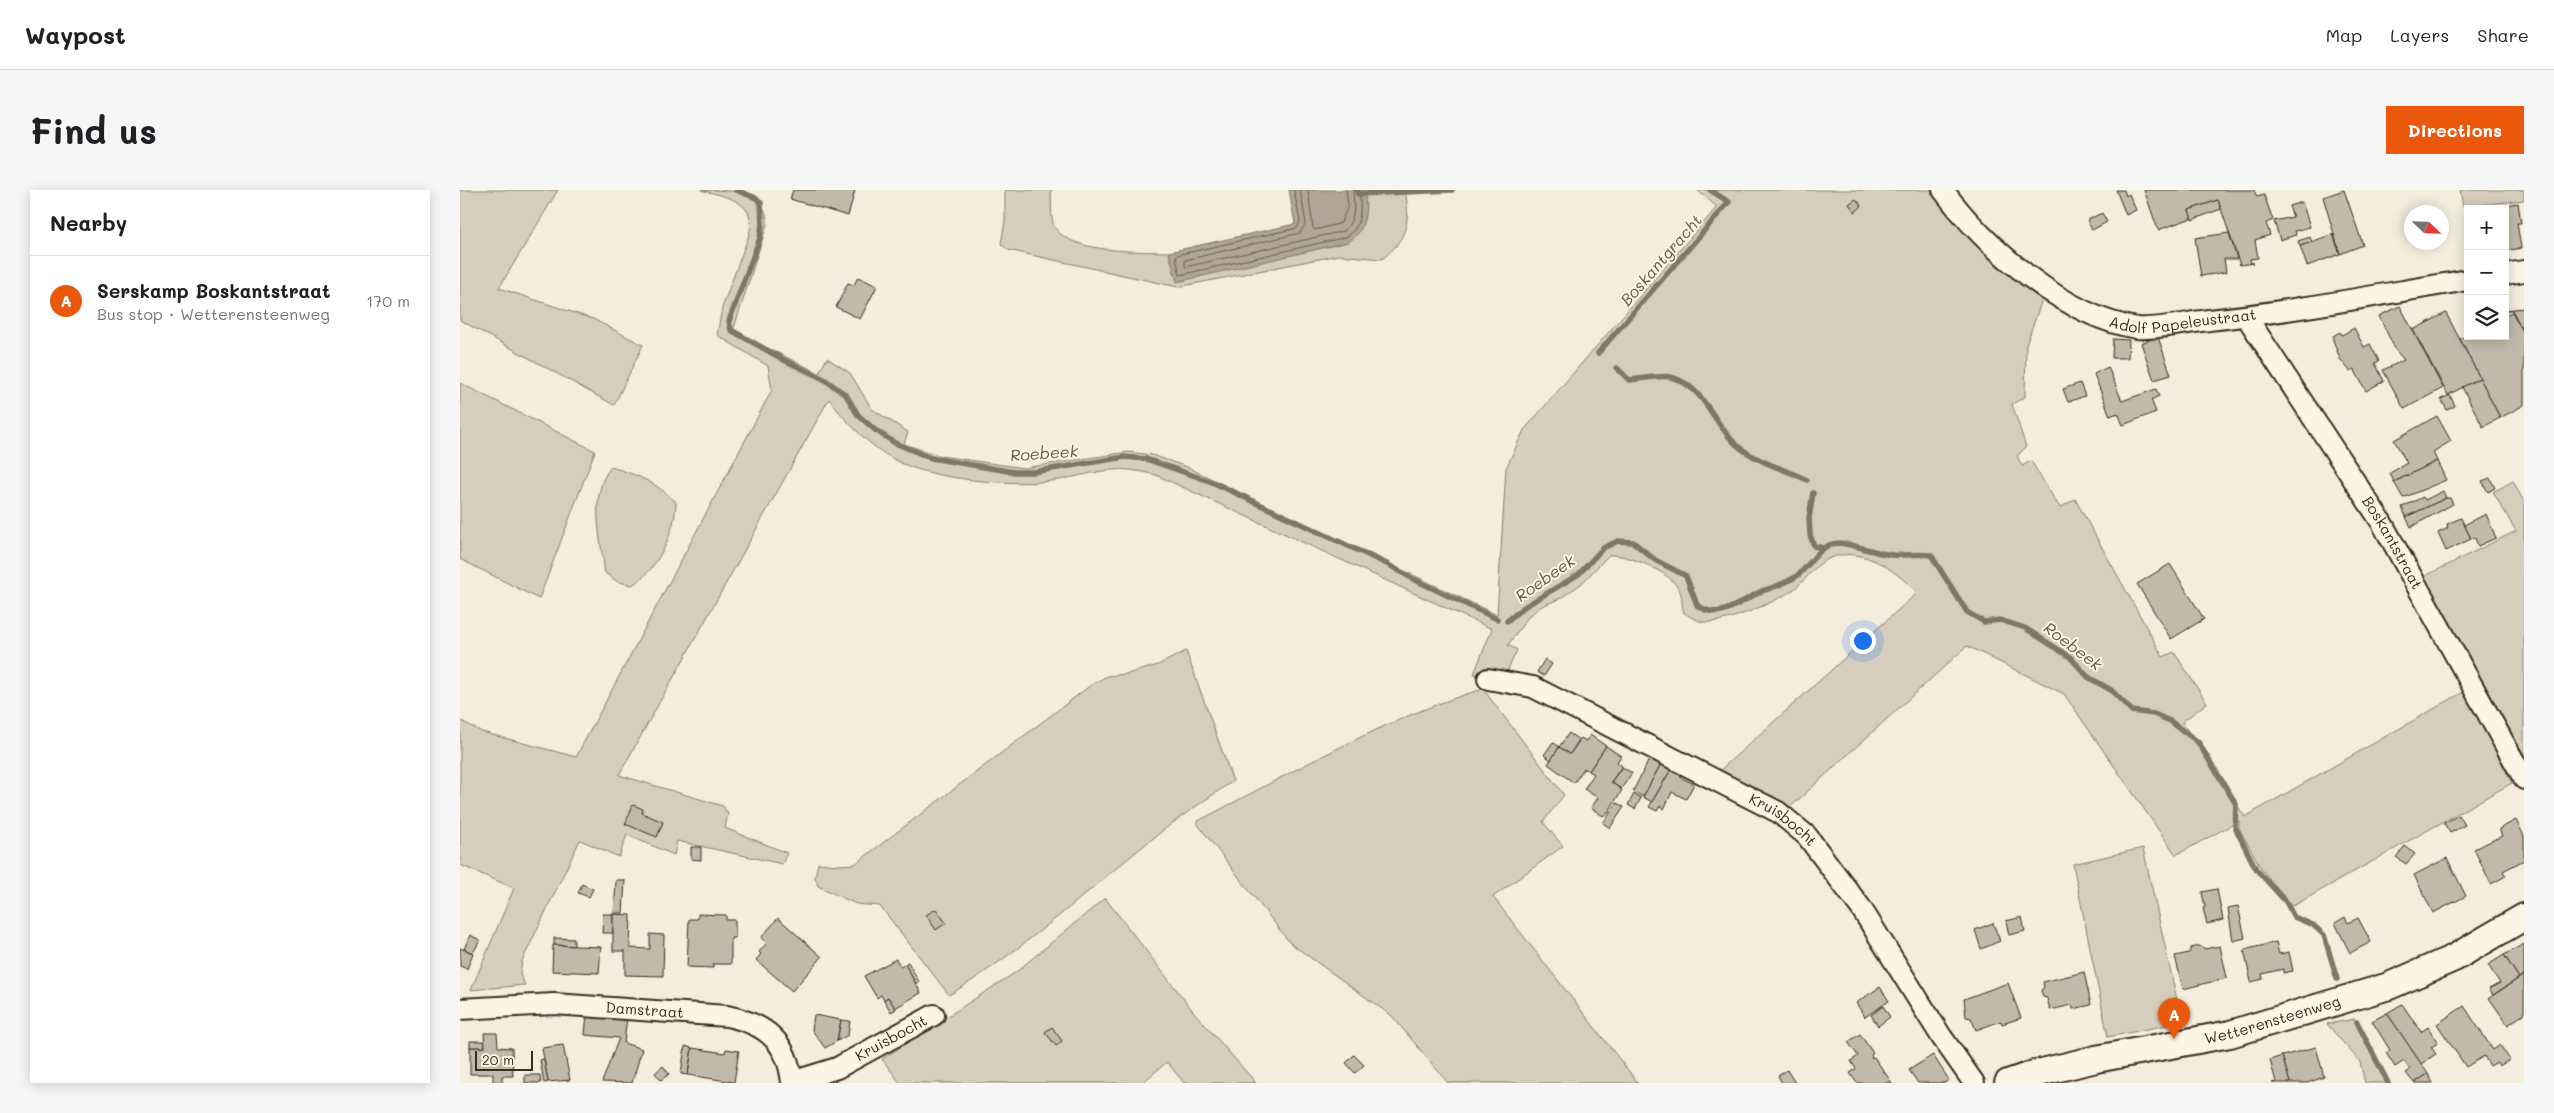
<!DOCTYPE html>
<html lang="en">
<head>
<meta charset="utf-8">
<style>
	:root { --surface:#fff; --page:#f6f6f6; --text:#202124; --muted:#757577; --line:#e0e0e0; --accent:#ea580c }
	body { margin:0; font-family:Mali,sans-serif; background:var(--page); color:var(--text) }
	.controls { position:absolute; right:15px; top:15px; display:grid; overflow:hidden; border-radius:0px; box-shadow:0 2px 12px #0003 }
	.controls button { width:45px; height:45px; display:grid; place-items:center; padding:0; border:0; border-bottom:1px solid var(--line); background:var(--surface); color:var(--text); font:25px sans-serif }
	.compass { position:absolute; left:1944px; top:15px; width:45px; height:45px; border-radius:50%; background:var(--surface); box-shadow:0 2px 12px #0003; rotate:113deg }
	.scale { position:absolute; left:15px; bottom:12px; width:58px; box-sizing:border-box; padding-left:5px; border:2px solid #3b2a1e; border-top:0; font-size:14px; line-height:18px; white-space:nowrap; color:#3b2a1e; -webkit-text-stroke:4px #fcf5e5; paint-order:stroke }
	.you { position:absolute; left:1402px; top:450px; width:18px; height:18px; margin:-12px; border:4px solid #fff; border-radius:50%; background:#1a73e8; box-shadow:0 0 0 8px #1a73e833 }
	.badge { display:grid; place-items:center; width:32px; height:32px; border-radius:50%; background:var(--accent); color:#fff; font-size:16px; font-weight:700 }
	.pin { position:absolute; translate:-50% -41px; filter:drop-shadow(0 1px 2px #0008) }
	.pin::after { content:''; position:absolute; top:26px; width:18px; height:15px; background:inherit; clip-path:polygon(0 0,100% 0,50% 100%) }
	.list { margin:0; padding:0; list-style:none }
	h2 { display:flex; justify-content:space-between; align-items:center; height:65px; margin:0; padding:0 20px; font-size:21px }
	h2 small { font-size:16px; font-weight:400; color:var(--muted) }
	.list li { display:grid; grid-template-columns:32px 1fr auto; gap:15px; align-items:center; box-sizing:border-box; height:90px; padding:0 20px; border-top:1px solid var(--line) }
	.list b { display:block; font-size:19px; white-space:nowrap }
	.list p { margin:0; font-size:16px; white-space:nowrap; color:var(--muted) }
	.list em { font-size:16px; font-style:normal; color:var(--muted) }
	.icon { flex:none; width:28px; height:28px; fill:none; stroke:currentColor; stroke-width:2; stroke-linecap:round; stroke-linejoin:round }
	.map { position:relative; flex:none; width:2064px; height:893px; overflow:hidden; border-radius:0px }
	header { display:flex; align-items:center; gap:30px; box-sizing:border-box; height:70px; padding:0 25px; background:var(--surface); border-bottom:1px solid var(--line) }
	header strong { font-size:24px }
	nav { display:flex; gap:28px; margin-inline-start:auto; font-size:18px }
	.intro { display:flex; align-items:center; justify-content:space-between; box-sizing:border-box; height:120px; padding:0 30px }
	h1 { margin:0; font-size:35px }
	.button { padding:12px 22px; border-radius:0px; background:var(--accent); color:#fff; font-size:18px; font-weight:700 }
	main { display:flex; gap:30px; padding:0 30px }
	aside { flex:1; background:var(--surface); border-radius:0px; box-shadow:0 2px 12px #0003 }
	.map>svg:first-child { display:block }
</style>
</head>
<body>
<header>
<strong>Waypost</strong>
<nav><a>Map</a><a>Layers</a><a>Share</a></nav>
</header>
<div class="intro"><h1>Find us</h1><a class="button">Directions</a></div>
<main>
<aside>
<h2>Nearby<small></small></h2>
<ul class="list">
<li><span class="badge">A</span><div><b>Serskamp Boskantstraat</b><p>Bus stop · Wetterensteenweg</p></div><em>170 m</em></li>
</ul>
</aside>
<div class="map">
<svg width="2064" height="893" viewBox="0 0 2064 893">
	<rect width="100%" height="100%" fill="#f4eddd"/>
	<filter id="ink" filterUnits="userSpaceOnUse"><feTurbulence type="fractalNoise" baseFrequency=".02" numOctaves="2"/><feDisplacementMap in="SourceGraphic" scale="10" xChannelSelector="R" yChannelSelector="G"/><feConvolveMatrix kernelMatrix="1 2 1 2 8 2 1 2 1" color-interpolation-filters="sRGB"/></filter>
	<g filter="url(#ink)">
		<g fill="#d6cdbd" stroke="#887c6e">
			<path d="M0 0H98L39 98 133 129 183 155 154 215 0 130Z"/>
			<path d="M241 0C270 0 309 0 307 35L273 141 359 183 367 168 390 183 412 219 448 242 444 254 481 266 564 278 668 262 692 265 727 277 1037 425 1046 278 1064 240 1257 17 1237 0H1473C1501 44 1544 74 1583 107L1566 155 1565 207 1552 214 1566 257 1557 266 1562 276 1571 271 1600 318 1615 309 1703 467 1714 462 1747 513 1722 532 1785 627 2005 501 2052 593 1833 716 1802 680 1779 638V631L1716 665 1604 504 1507 456 1327 620 1258 582 1457 403C1435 379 1398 352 1364 371 1353 378 1344 392 1333 400 1316 412 1265 434 1245 432 1238 432 1230 426 1224 423 1221 416 1223 408 1220 401 1212 382 1168 364 1149 365L1121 394 1101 408 1080 417 1068 427 1048 455 1057 460 1045 486 1014 484 1032 439 696 285C688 283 679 281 670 280 644 277 617 288 591 291 552 296 470 290 435 270 409 256 386 232 369 209L159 585 263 616 268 624 265 638 327 663 322 674 217 651 214 665 167 645 159 667 120 650 62 771 60 784 65 795 11 800 54 698 0 675V530L22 542 116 567 312 200 308 176 257 145 262 118 289 45C298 11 267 7 241 0Z"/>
			<path d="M545 0H591C592 10 590 30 595 38 613 64 680 61 709 62L717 92 903 0H945C951 30 947 50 922 69L879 65 718 97 548 60 541 54 545 31Z"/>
			<path d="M2000 0H2064V10L2003 17Z"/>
			<path d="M0 193 135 261 79 409 0 369Z"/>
			<path d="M151 277C176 284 197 293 216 312 216 341 197 381 172 395L158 392 145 383C141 351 128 304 151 277Z"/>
			<path d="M2053 291 2064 312V565L1963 387 2056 341 2033 302Z"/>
			<path d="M726 461 773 591C754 604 733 618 714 632 639 689 571 756 489 805L420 716 396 714 358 696 355 687 358 673 378 675 395 674 631 495 647 486 667 484 698 475Z"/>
			<path d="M1023 499 1104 605 1083 632 1103 656 1033 707 1178 893H988L932 826 830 753 736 632C828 585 924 528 1023 499Z"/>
			<path d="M1683 658 1722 832 1648 847 1613 674Z"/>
			<path d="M645 708 733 821 796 893H724L707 872 682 893H440L422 869 556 782Z"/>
			<path d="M1895 829 1929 893H1905L1900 872 1867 834Z"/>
		</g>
		<path fill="#b0a596" stroke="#817466" d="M829 0H904C908 18 906 42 888 52L717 92 709 62 835 34Z"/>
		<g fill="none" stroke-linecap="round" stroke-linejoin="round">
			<g stroke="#6a5b4e" stroke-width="1">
				<path d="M834 0 840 32 837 38 717 65 716 68 720 85 886 47C903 38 901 15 899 0"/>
				<path d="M840 0 846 33 840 43 725 70V77L884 41C896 29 894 15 893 0"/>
				<path d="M848 0 853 38 855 40 881 33 888 15 886 0"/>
			</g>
			<g stroke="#817466" stroke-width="5.5">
				<path d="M276 0 296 8 301 13 302 35 300 48 269 131 271 140 326 171 364 189 386 205 398 225 415 240 435 253 471 268 554 282H573L665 267 686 269 752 292 929 375 951 388 1037 429"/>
				<path d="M897 0 898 4 992 0"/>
				<path d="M1138 163 1269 12 1250 0"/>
				<path d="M1157 178 1169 190C1180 189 1202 185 1211 187 1246 197 1253 235 1278 256 1297 272 1325 279 1347 290"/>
				<path d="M1353 303 1349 328 1350 345 1354 356 1363 358"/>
				<path d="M1047 431 1064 417 1119 384 1143 358 1158 351 1173 352 1195 370 1226 386 1237 415C1260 433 1281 410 1302 401 1315 397 1326 393 1337 386 1350 376 1359 354 1378 353 1390 353 1418 364 1433 365 1446 366 1458 363 1471 365L1507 422 1524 432 1540 430 1565 438 1610 467 1628 487 1651 500 1672 521 1694 524 1710 531 1738 552 1776 614 1775 637 1796 679 1826 712 1834 727 1853 735 1864 745 1877 789"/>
				<path d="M1897 832 1928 893"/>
			</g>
		</g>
		<g fill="#c3b9aa" stroke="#3b2a1e">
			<path d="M333 0H395L388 26 330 9Z"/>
			<path d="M1656 0H1664L1666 6 1669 4 1676 20 1666 25Z"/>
			<path d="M1684 0H1794L1797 7 1804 5 1813 30 1806 33 1810 45 1795 50 1798 68 1790 69 1791 73H1794L1780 75 1758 10 1729 20 1732 28 1698 40Z"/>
			<path d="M1884 0 1903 55 1880 64 1863 7Z"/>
			<path d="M1396 9 1402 16 1395 22 1389 14Z"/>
			<path d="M1758 10 1761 19 1732 30 1729 20Z"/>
			<path d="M1842 12 1850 37 1835 41 1836 45 1820 50 1814 31 1833 27 1829 16Z"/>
			<path d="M2058 13 2061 33H2057L2061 58 2045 61V19H2021Z"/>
			<path d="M1642 23 1647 32 1632 40 1627 30Z"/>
			<path d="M1769 43 1777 69H1764L1766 82 1741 86 1735 48Z"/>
			<path d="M1873 44 1880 64 1847 76 1840 56Z"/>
			<path d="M1850 47 1852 52 1840 56 1838 51Z"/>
			<path d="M398 87 417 96 400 129 376 117 388 93 394 95Z"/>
			<path d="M1940 116 1983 198 1944 219 1923 180 1944 170 1932 156 1933 155 1919 126Z"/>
			<path d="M2064 118V136L2061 137 2052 120H2045Z"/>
			<path d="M2052 122 2064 143V215L2040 228 2000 149 2008 145 2045 146V125Z"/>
			<path d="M1986 123 2020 188 1988 205 1953 140Z"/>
			<path d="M1894 138 1904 157 1910 154 1919 171 1915 173 1924 191 1906 201 1894 179 1890 181 1880 169 1873 150V146L1880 142 1882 145Z"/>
			<path d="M1698 147 1711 185 1694 190 1681 153Z"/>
			<path d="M1653 149 1669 150 1668 168H1652Z"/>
			<path d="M1648 177 1662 211 1696 199 1699 206 1691 210 1696 222 1663 235 1658 223 1650 226 1634 184Z"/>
			<path d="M2020 188 2040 228 2023 237 2002 197Z"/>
			<path d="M1620 193 1625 206 1608 212 1603 199Z"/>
			<path d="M1990 205 1995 216 1987 220 1981 209Z"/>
			<path d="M1977 226 1991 251 1973 262 1977 271 1934 292 1930 283 1947 273 1934 250Z"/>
			<path d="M1977 271 1986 290 1943 308 1934 292Z"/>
			<path d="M2030 288 2035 298 2028 302 2022 291Z"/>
			<path d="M1983 301 1986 308 1946 327 1942 317 1963 307 1965 310Z"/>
			<path d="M1986 308H1990L1993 314 1951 337 1946 327Z"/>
			<path d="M2026 324 2036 348 2018 356 2015 348 2011 349 2004 335Z"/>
			<path d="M2001 328 2011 349 1986 361 1978 343 1988 338 1987 334Z"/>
			<path d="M1710 374 1744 429 1711 449 1677 394Z"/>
			<path d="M1085 469 1092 474 1084 486 1077 482Z"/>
			<path d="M1109 543 1119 550 1110 564 1099 557Z"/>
			<path d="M1130 545 1146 556 1129 581 1124 578 1114 593 1088 574 1099 557 1110 564 1121 548 1126 551Z"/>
			<path d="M1093 552 1099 557 1091 570 1084 565Z"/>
			<path d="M1146 556 1161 566 1157 572 1162 576 1151 592 1162 600 1149 621 1143 626 1131 618 1138 608 1124 599 1134 584 1129 581Z"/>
			<path d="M1192 564 1203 570 1183 607 1173 601Z"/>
			<path d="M1203 570 1213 576 1192 612 1183 607Z"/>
			<path d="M1213 576 1223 581 1220 587 1234 594 1226 609 1212 602 1204 619 1200 616 1197 621 1189 617Z"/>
			<path d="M1162 577 1172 583 1161 599 1151 592Z"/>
			<path d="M1174 604 1181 608 1175 619 1168 615Z"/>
			<path d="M1157 613 1164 617 1150 638 1143 633Z"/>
			<path d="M173 615 183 619 182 623 203 632 197 647 165 634Z"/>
			<path d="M1999 625 2005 635 1990 643 1984 633Z"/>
			<path d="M2056 630 2064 646V670L2043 681 2046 686 2031 694 2014 659 2042 646 2039 639Z"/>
			<path d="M1945 656 1955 664 1946 674 1936 667Z"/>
			<path d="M231 657H241V670L231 669Z"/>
			<path d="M1987 668 2006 706 1973 723 1954 685Z"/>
			<path d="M156 690H165L163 723H154Z"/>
			<path d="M122 694 133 699 129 707 118 703Z"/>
			<path d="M1757 699 1763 730 1747 734 1743 718 1745 717 1742 702Z"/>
			<path d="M1778 716 1785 748 1773 751 1768 718Z"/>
			<path d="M476 719 486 733 476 740 466 725Z"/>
			<path d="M143 724H153V743H142Z"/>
			<path d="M153 724 171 725 170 758 190 759V744L204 745 203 786 165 785V761H153Z"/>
			<path d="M238 724 266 725V730H275V748H271V774H253V778L227 777 229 729H238Z"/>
			<path d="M1562 727 1565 741 1549 745 1546 731Z"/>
			<path d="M1885 727 1888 733 1898 728 1911 752 1890 763 1875 733Z"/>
			<path d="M318 728 362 767 332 801 296 770 301 764 299 762 307 753 301 748Z"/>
			<path d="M1533 733 1540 751 1521 759 1515 740Z"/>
			<path d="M10 745 20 750 13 763 4 759Z"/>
			<path d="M94 748 114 749V756L94 755Z"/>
			<path d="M1816 752 1819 764 1829 762 1833 781 1823 783V779L1802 784 1803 789 1791 792 1784 760Z"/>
			<path d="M2064 754V785L2059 788 2044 765Z"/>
			<path d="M93 755 141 757 139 783 92 781Z"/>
			<path d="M1740 756 1744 759 1760 756 1767 788 1723 799 1715 766 1729 763 1731 758Z"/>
			<path d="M0 758 13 763 7 779 0 776Z"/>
			<path d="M2044 765 2059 788 2033 805 2029 799 2040 793 2028 775Z"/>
			<path d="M436 769 441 777 445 774 461 803 435 818 428 807 424 810 421 805 417 808 404 786Z"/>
			<path d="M448 772 459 792 456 794 445 774Z"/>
			<path d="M1624 782 1631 815 1613 819 1612 815 1590 820 1587 808 1583 807 1581 800 1584 797 1583 792Z"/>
			<path d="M2064 785V824L2048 835 2029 808Z"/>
			<path d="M1548 793 1561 828 1542 834 1541 831 1516 840 1511 828 1506 827 1504 809Z"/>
			<path d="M1420 797 1429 811 1405 827 1396 813Z"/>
			<path d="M428 807 436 819 431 822 424 810Z"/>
			<path d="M1942 814 1961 842 1968 837 1978 853 1971 857 1976 864 1961 874 1927 823Z"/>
			<path d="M1423 816 1430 827 1418 836 1411 825Z"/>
			<path d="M2004 816 2033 860 2040 855 2050 870 2039 876 2037 872 2030 876 2024 866 2006 877 1977 834Z"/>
			<path d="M127 823 167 826 164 853 182 859 172 893 142 892 159 848 125 845Z"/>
			<path d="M1927 823 1968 884 1954 893 1946 883 1950 880 1944 871 1935 877 1926 863 1930 860 1912 831Z"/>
			<path d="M354 825 381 830 377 851 365 858 352 840Z"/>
			<path d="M381 830 390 831 388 845 377 851Z"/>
			<path d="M592 837 602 851 596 856 585 842Z"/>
			<path d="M24 843H37L38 857 52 858 53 886H42V892H33V884H10V857H25Z"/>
			<path d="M1400 844 1413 863 1411 865 1412 868 1414 867 1432 893H1397L1390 883 1396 879 1391 871 1398 866 1388 852Z"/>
			<path d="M10 851H24L25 857H10Z"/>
			<path d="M103 855 110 890 88 892 82 858Z"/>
			<path d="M225 856 232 858 228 885 221 884Z"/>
			<path d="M1856 857 1864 887 1847 893H1830L1822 866Z"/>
			<path d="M232 858 265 863 266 859 279 861 274 892 228 885Z"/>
			<path d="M894 865 904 875 895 883 886 873Z"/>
			<path d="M1473 865 1489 890 1484 893H1458L1449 880Z"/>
			<path d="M1822 866 1830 893H1812L1816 892 1810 870Z"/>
			<path d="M84 869 88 892 84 893 80 870Z"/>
			<path d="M203 876 209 884 201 890 195 883Z"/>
			<path d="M1327 880 1335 893H1322L1318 886Z"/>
			<path d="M1968 884 1973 893H1954Z"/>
			<path d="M65 885H80L81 893H65Z"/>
		</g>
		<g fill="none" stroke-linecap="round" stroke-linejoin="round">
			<g stroke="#3b2a1e" stroke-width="24">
				<g id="minor">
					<path id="s1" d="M1483 0C1525 57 1605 127 1677 138 1695 140 1730 132 1749 130 1836 121 1922 104 2008 90"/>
					<path d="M2045 84 2064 81"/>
					<path id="s2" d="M1786 126 1922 333 2064 589"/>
					<path id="s3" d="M1028 489 1073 497 1318 622 1347 646 1401 718 1481 846 1514 893"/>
					<path id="s4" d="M0 819 94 814 267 826C306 834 328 852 332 893"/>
					<path id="s5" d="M332 892 377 878 474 825"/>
				</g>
			</g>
			<g stroke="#3b2a1e" stroke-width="30">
				<g id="tertiary">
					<path id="s6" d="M1548 893 1574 884 1636 869 1770 844 1929 796 1994 768 2064 727"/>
				</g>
			</g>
			<use href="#minor" stroke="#fcf5e5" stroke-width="20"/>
			<use href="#tertiary" stroke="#fcf5e5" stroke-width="26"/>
		</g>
	</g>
	<g text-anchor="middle" stroke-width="4" stroke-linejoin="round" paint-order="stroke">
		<g font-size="15" fill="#3b2a1e" stroke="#fcf5e5">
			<text dy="5" stroke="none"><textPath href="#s1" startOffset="289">Adolf Papeleustraat</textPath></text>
			<text dy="5" stroke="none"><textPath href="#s2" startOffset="270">Boskantstraat</textPath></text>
			<text dy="5" stroke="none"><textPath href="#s3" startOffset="329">Kruisbocht</textPath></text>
			<text dy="5" stroke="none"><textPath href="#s4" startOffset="185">Damstraat</textPath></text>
			<text dy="5" stroke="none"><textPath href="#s6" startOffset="272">Wetterensteenweg</textPath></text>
			<text dy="5" stroke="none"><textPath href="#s5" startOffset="109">Kruisbocht</textPath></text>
		</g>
		<g font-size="16" font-style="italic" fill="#645548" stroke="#fcf5e5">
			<text transform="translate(1201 70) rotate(-49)" y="6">Boskantgracht</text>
			<text transform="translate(584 263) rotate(-4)" y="6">Roebeek</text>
			<text transform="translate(1085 388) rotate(-35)" y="6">Roebeek</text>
			<text transform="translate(1613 456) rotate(37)" y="6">Roebeek</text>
		</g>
	</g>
</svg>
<div class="controls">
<button>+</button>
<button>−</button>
<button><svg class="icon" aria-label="layers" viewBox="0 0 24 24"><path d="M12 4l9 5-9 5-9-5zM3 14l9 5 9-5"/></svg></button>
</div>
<svg class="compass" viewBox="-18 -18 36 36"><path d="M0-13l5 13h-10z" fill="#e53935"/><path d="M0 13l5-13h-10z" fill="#757577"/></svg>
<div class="scale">20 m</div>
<div class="you"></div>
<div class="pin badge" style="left:1714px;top:849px">A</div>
</div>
</main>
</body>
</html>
